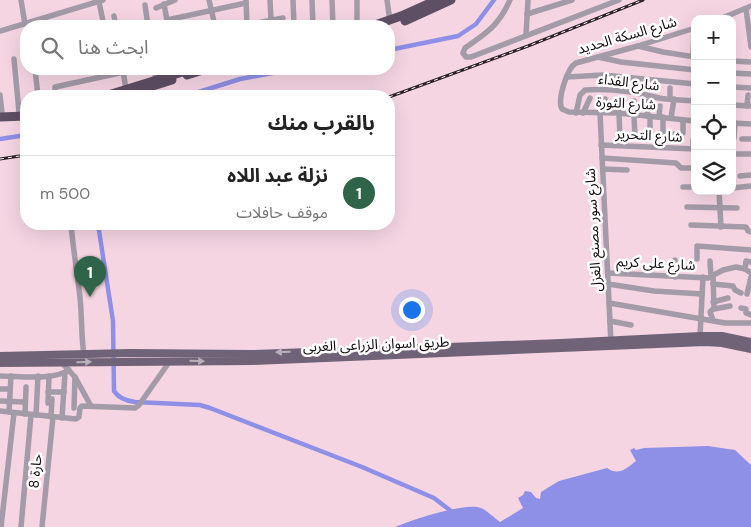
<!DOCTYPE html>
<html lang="ar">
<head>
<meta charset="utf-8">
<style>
	:root { --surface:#fff; --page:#f2f2f2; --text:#222; --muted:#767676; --line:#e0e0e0; --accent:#306449 }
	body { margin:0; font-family:"DM Sans","Noto Sans Arabic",sans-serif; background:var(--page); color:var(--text); direction:rtl }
	.controls { position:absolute; right:15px; top:15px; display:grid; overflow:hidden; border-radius:10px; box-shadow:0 5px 20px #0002 }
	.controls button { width:45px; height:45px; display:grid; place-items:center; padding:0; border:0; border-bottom:1px solid var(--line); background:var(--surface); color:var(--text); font:25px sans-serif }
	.you { position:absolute; left:411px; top:309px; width:18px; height:18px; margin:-12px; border:4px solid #fff; border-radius:50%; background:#1a73e8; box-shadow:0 0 0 8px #1a73e833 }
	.badge { display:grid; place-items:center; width:32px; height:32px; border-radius:50%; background:var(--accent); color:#fff; font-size:16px; font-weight:700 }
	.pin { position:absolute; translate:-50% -41px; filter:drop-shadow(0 1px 2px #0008) }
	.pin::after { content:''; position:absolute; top:26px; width:18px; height:15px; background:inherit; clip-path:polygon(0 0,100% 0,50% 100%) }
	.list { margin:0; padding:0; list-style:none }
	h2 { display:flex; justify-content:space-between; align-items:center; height:65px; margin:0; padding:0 20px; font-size:21px }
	h2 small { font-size:16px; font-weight:400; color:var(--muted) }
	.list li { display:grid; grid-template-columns:32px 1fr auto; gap:15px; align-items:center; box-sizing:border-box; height:75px; padding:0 20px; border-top:1px solid var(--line) }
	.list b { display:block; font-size:19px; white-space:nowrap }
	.list p { margin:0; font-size:16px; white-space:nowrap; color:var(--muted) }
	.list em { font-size:16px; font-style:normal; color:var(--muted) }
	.icon { flex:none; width:28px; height:28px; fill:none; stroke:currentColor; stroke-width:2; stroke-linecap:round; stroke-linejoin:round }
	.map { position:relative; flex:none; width:751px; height:527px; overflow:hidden; direction:ltr }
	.search { position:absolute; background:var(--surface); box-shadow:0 5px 20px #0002; left:20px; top:20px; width:375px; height:55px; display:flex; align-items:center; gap:12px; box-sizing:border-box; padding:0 18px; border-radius:20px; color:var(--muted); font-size:19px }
	.panel { position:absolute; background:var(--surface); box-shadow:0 5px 20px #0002; left:20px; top:90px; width:375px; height:140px; border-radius:20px; direction:rtl }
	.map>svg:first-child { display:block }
</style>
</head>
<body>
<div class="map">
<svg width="751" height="527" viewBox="0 0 751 527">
	<rect width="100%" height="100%" fill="#f6d5e3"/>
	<path fill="#8e8fe6" d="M708 446 735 450 751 465V527H395C412 520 465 502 481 508 488 511 494 518 500 522L523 508 518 498 523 495 525 491 531 492 536 498 540 499 541 492 559 481 607 468C618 476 626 469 636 461L630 450 634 448 636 450 644 448Z"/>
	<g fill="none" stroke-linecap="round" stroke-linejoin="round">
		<g stroke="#8e8fe6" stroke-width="4.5">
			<path d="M389 50 458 36 476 24 494 0"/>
			<path d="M186 96 240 79 294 69"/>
			<path d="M0 139 26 135"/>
			<path d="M98 224 113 321 114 391C119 399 127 401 135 402L200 405 210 408 362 467 434 498 451 511"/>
		</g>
		<g stroke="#a39ba7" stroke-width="5.5">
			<path d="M21 0 25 24"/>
			<path d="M209 0 215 26"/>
			<path d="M246 0 247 25"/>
			<path d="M270 0 271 20"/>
			<path d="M293 0 294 26"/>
			<path d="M312 0 313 26"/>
			<path d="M332 0 333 26"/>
			<path d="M357 0V26"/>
			<path d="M387 0 390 21"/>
			<path d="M510 0C499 25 487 33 465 48L463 53 466 57H471L619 0"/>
			<path d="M99 2 104 26"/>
			<path d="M164 4 168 26"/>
			<path d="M145 5 148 26"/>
			<path d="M156 8 175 0"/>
			<path d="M746 9 751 47"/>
			<path d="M527 14 572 0"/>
			<path d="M114 16 116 26"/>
			<path d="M720 19 751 6"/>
			<path d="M167 20 246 3"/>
			<path d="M242 26 283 18"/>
			<path d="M695 28 638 46 576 63C567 68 557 100 562 109L569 112 618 113 695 121"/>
			<path d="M0 31 103 0"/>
			<path d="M526 35 528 0"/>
			<path d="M638 46 663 52 695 57"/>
			<path d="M598 57 621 62 695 70"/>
			<path d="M693 57 694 29"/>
			<path d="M14 59 19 112"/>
			<path d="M732 61 751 62"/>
			<path d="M35 69 38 96"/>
			<path d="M154 69 156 79"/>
			<path d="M123 71 126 89"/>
			<path d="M732 73 751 74"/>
			<path d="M567 77 603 75 695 84"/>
			<path d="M732 87 751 88"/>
			<path d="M0 95 2 113"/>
			<path d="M55 96V87L124 72"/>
			<path d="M670 99V88"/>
			<path d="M732 105 751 106"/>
			<path d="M747 106 748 95"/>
			<path d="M576 113 580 95 585 90C609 88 636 92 659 98 671 100 683 100 695 101"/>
			<path d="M583 113 590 98"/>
			<path d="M600 113 611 344"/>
			<path d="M601 113 605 99"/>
			<path d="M618 113 619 100"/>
			<path d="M619 113 620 138"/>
			<path d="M632 114 634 101"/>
			<path d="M634 115 635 138"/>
			<path d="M647 116 648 101"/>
			<path d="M659 117 660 106"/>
			<path d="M671 118 674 99"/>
			<path d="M732 123 751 124"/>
			<path d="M674 134 683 133V120"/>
			<path d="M734 138 735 123"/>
			<path d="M650 139V116"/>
			<path d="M742 139H751"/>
			<path d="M663 140V117"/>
			<path d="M601 145 695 149"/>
			<path d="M693 149V140"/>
			<path d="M735 154H751"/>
			<path d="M602 158 676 163 681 168H695"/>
			<path d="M603 169 627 170"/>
			<path d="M732 169H733"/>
			<path d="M740 176 751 175"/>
			<path d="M683 187H695"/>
			<path d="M732 188 751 186"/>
			<path d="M719 191 721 227"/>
			<path d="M687 207 737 208"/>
			<path d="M71 224C73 248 77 272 80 297 82 316 81 336 84 355"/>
			<path d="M691 225 746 227 748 231 751 232"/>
			<path d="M697 259V246L751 250"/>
			<path d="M710 261 711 277"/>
			<path d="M745 269 746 261 751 262"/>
			<path d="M608 273 708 278 723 270 736 267 745 269 751 273"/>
			<path d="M713 276 714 308 710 312 713 320"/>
			<path d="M675 277V260"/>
			<path d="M608 284 654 291 702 294"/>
			<path d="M713 284 733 286 735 290 741 293"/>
			<path d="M747 294 751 277"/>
			<path d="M713 302 728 298"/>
			<path d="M609 303 725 323H751"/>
			<path d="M741 308 746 309V313L751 315"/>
			<path d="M714 309 730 306"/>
			<path d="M610 321 631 325"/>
			<path d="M700 336 703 277"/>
			<path d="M62 363 75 377 91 406"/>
			<path d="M0 376C20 376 52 381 69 370"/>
			<path d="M0 389H10"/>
			<path d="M48 392H64"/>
			<path d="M0 401 25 402"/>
			<path d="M48 403 49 376"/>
			<path d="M74 408 75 377"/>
			<path d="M0 411 76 419 79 417 80 408 82 406 135 408 139 405 170 361"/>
			<path d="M9 412 11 376"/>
			<path d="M25 414 26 387"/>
			<path d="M36 415 38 376"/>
			<path d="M51 417 52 399"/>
			<path d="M62 418 65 373"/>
			<path d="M1 527 14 413"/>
			<path d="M21 527 31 415"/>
			<path d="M42 527 53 417"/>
		</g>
		<g stroke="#716377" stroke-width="8">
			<path d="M0 356 131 353 251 354 561 343 700 336H722L751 342"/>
			<path d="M0 363 252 361 705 342 722 343 751 349"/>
		</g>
		<g stroke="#5f4f65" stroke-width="9">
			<path d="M405 21 451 0"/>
			<path d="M372 26 401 16 437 0"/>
			<path d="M187 75 206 69"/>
			<path d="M137 91 172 80"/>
			<path d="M105 96 192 69"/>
			<path d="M0 117 26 116"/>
		</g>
		<g stroke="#2e2127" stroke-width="3">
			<g id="rail">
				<path d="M389 97 528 46 643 0"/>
				<path d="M0 159 26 155"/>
			</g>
		</g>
		<use href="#rail" stroke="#fff" stroke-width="1" stroke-dasharray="4" stroke-linecap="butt"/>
	</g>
	<defs><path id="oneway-solid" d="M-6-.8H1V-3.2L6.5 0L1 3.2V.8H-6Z" transform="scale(1.25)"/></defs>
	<g fill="#b8b1bb">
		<use href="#oneway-solid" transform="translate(283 352) rotate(178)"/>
		<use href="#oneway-solid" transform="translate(197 361) rotate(1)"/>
		<use href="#oneway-solid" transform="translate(84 362) rotate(-2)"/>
	</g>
	<g text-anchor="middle" stroke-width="5" stroke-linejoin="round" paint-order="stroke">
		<g font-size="14" fill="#13090e" stroke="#fff">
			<text transform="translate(627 35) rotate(-16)" y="5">شارع السكة الحديد</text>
			<text transform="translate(629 82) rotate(7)" y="5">شارع الفداء</text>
			<text transform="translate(626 103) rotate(3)" y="5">شارع الثورة</text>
			<text transform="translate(649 135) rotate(3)" y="5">شارع التحرير</text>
			<text transform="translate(593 230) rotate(-93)" y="5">شارع سور مصنع الغزل</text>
			<text transform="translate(656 263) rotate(3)" y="5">شارع على كريم</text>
			<text transform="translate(376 344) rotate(-2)" y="5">طريق اسوان الزراعى الغربى</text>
			<text transform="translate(35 471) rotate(-84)" y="5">حارة 8</text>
		</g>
	</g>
</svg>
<div class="controls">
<button>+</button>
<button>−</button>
<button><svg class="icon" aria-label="locate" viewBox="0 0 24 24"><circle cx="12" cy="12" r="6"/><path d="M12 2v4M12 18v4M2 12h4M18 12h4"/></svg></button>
<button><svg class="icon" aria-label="layers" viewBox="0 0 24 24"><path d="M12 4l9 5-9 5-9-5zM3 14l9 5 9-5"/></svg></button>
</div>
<div class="you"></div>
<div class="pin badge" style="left:90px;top:297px">1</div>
<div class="search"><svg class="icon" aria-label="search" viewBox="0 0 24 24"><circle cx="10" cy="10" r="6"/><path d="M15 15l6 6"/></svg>ابحث هنا</div>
<section class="panel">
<h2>بالقرب منك<small></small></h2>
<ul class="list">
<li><span class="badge">1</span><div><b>نزلة عبد اللاه</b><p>موقف حافلات</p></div><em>500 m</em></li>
</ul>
</section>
</div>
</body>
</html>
